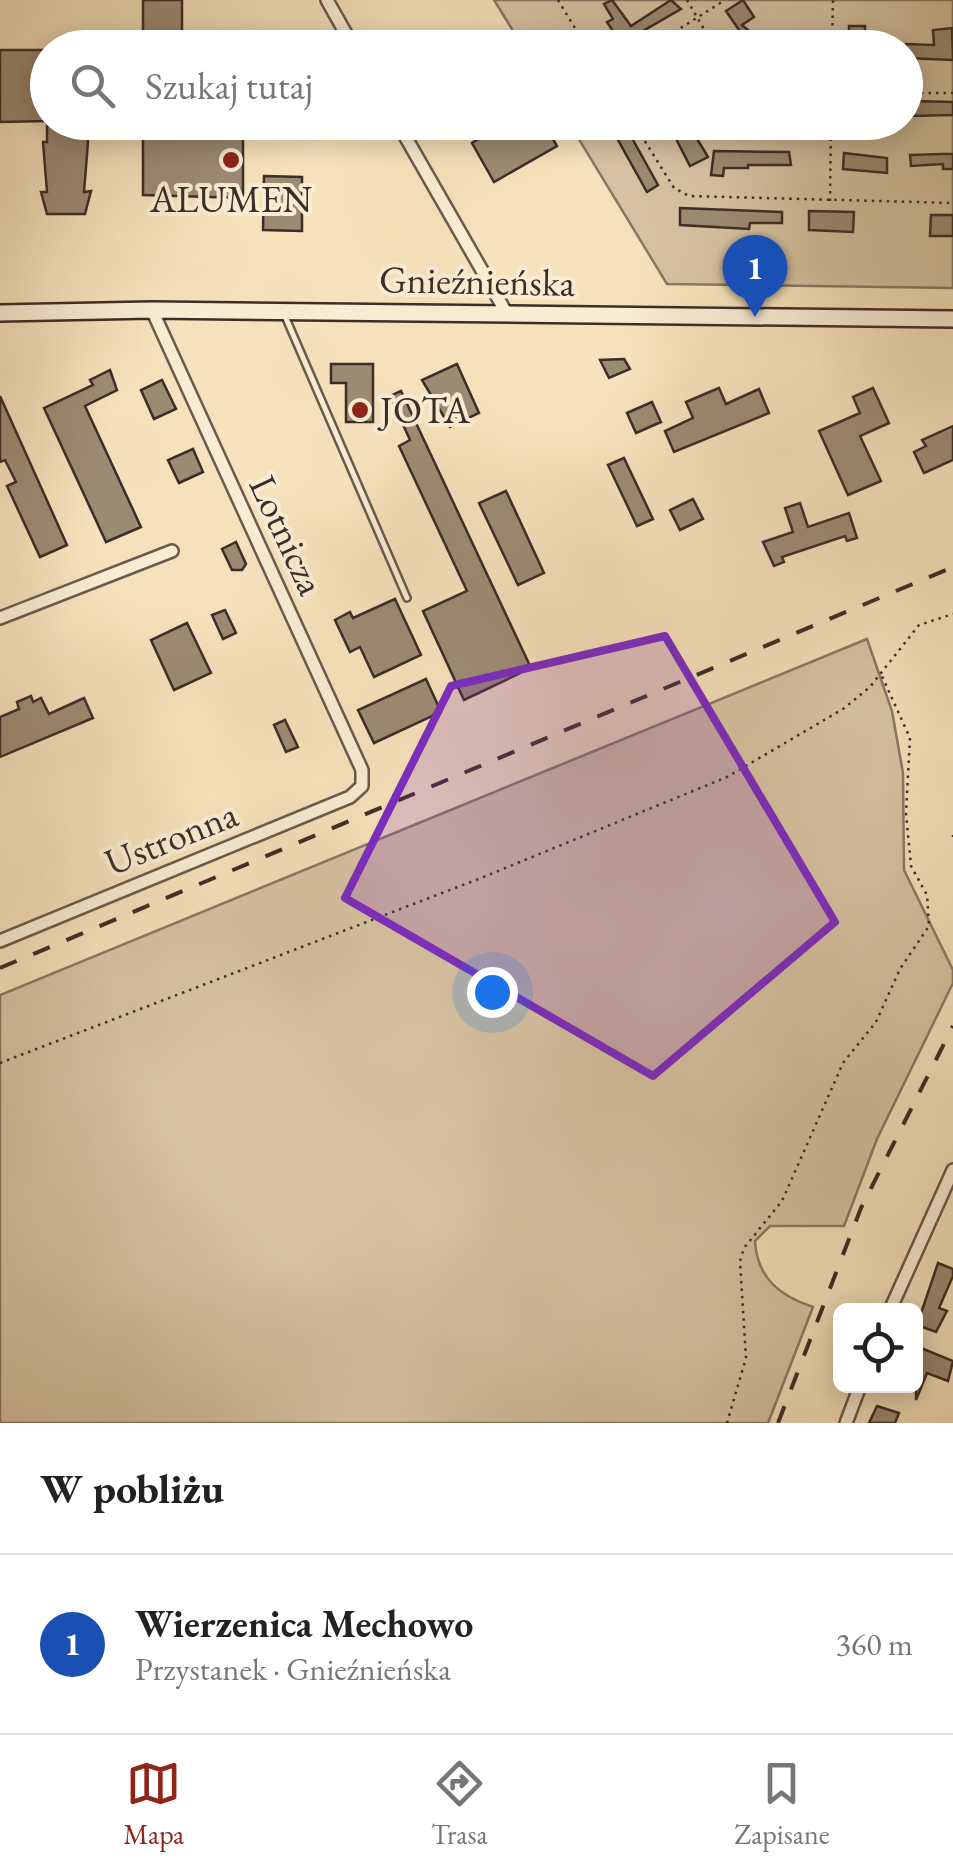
<!DOCTYPE html>
<html lang="pl">
<head>
<meta charset="utf-8">
<style>
	:root { --surface:#fff; --page:#f6f6f6; --text:#222; --muted:#767676; --line:#e0e0e0; --accent:#8f2418 }
	body { margin:0; font-family:"EB Garamond",serif; background:var(--page); color:var(--text) }
	.controls { position:absolute; right:30px; bottom:30px; display:grid; overflow:hidden; border-radius:15px; box-shadow:0 5px 25px #0003 }
	.controls button { width:90px; height:90px; display:grid; place-items:center; padding:0; border:0; border-bottom:2px solid var(--line); background:var(--surface); color:var(--text); font:50px sans-serif }
	.you { position:absolute; left:492px; top:992px; width:35px; height:35px; margin:-25px; border:8px solid #fff; border-radius:50%; background:#1a73e8; box-shadow:0 0 0 15px #1a73e833 }
	.badge { display:grid; place-items:center; width:65px; height:65px; border-radius:50%; background:var(--accent); color:#fff; font-size:32px; font-weight:700 }
	.pin { position:absolute; translate:-50% -82px; filter:drop-shadow(0 2px 5px #0008) }
	.pin::after { content:''; position:absolute; top:52px; width:35px; height:30px; background:inherit; clip-path:polygon(0 0,100% 0,50% 100%) }
	.list { margin:0; padding:0; list-style:none }
	h2 { display:flex; justify-content:space-between; align-items:center; height:130px; margin:0; padding:0 40px; font-size:42px }
	h2 small { font-size:32px; font-weight:400; color:var(--muted) }
	.list li { display:grid; grid-template-columns:65px 1fr auto; gap:30px; align-items:center; box-sizing:border-box; height:180px; padding:0 40px; border-top:2px solid var(--line) }
	.list b { display:block; font-size:38px; white-space:nowrap }
	.list p { margin:0; font-size:32px; white-space:nowrap; color:var(--muted) }
	.list em { font-size:32px; font-style:normal; color:var(--muted) }
	.icon { flex:none; width:55px; height:55px; fill:none; stroke:currentColor; stroke-width:2; stroke-linecap:round; stroke-linejoin:round }
	.map { position:relative; flex:none; width:953px; height:1423px; overflow:hidden }
	.search { position:absolute; background:var(--surface); box-shadow:0 5px 25px #0003; left:30px; right:30px; top:30px; height:110px; display:flex; align-items:center; gap:25px; box-sizing:border-box; padding:0 35px; border-radius:55px; color:var(--muted); font-size:38px }
	.sheet { height:310px; background:var(--surface) }
	nav { display:flex; justify-content:space-around; align-items:center; box-sizing:border-box; height:140px; border-top:2px solid var(--line); background:var(--surface); font-size:28px; color:var(--muted) }
	nav a { display:grid; justify-items:center; gap:5px }
	nav .on { color:var(--accent) }
	.map>svg:first-child { display:block }
</style>
</head>
<body>
<div class="map">
<svg width="953" height="1423" viewBox="0 0 953 1423">
	<rect width="100%" height="100%" fill="#f5e1bb"/>
	<filter id="stains"><feTurbulence type="fractalNoise" baseFrequency=".002" numOctaves="4"/><feColorMatrix values="0 0 0 0 .2 0 0 0 0 .09 0 0 0 0 .02 0 0 0 .5 -.17"/></filter>
	<radialGradient id="worn" r=".72"><stop offset=".6" stop-color="#630" stop-opacity="0"/><stop offset="1" stop-color="#630" stop-opacity=".3"/></radialGradient>
	<g fill="#d6c2a2" stroke="#897864" stroke-width="2.5">
		<path d="M494 0H953V288L667 284 569 123 906 122V48L523 47Z"/>
		<path d="M867 639 892 711 903 773 904 870 953 970V983L877 1139 844 1226H770L755 1241C757 1278 780 1296 813 1307L768 1423H0V995Z"/>
	</g>
	<g fill="#9c8b73" stroke="#3c2d26" stroke-width="2.5">
		<rect x="143" y="0" width="39" height="48"/>
		<path d="M612 0 631 26 671 0 681 9 636 35 639 40 624 48 607 22 613 19 604 4Z"/>
		<path d="M743 0 754 17 742 25 770 48H740L746 40 726 11Z"/>
		<rect x="849" y="26" width="16" height="22"/>
		<path d="M952 28 953 60 906 58V44L934 45 933 30Z"/>
		<path d="M0 50H48V121L0 122Z"/>
		<path d="M910 101 953 102V115L910 116Z"/>
		<path d="M47 122H84L88 142 84 192 91 191 85 214H47L41 192H47L43 142H47Z"/>
		<path d="M143 122H243V198L143 195Z"/>
		<path d="M507 122H543L557 146 494 182 472 143Z"/>
		<path d="M608 122H623L658 185 647 192Z"/>
		<path d="M674 122H687L708 157 690 166 675 137 680 134Z"/>
		<path d="M714 151 789 152 791 165H748V168H724L723 176 711 175Z"/>
		<path d="M844 153 887 158V173L843 169Z"/>
		<path d="M943 154H953V169H943V164L911 166 910 155Z"/>
		<path d="M264 176 302 177V231L263 230Z"/>
		<path d="M680 208 782 212V223H750L749 229 680 225Z"/>
		<path d="M809 211 854 212 853 232 809 230Z"/>
		<path d="M931 215H953V236H930Z"/>
		<path d="M624 359 630 369 609 378 600 360Z"/>
		<path d="M331 364H373V422H346V383H331Z"/>
		<path d="M457 364 479 413 450 427 422 380Z"/>
		<path d="M110 370 117 390 85 406 141 527 106 542 44 408 93 385 90 380Z"/>
		<path d="M162 380 176 409 154 419 141 390Z"/>
		<path d="M719 388 726 404 759 389 769 413 674 452 665 431 693 418 686 402Z"/>
		<path d="M873 388 889 423 860 436 881 481 848 495 819 431 860 413 853 397Z"/>
		<path d="M401 391 531 668 464 700 423 611 467 591 399 446 410 440 390 396Z"/>
		<path d="M0 396 67 545 40 557 7 486 16 482 5 460 0 462Z"/>
		<path d="M652 402 661 422 636 433 627 413Z"/>
		<path d="M953 426V460L924 473 914 452 926 446 922 440Z"/>
		<path d="M193 449 203 472 179 483 168 460Z"/>
		<path d="M624 458 653 519 637 526 608 465Z"/>
		<path d="M506 491 544 573 518 585 479 503Z"/>
		<path d="M693 499 703 519 680 530 670 510Z"/>
		<path d="M800 503 808 527 849 513 857 538 847 541 845 536 782 557 784 562 774 566 763 542 793 532 785 508Z"/>
		<path d="M236 542 246 564 242 570H232L222 549Z"/>
		<path d="M395 599 421 655 374 677 360 647 350 652 335 620 350 612 353 618Z"/>
		<path d="M225 610 236 633 223 639 212 615Z"/>
		<path d="M187 623 211 673 174 690 151 640Z"/>
		<path d="M426 679 441 712 374 743 358 710Z"/>
		<path d="M31 696 33 702 41 698 49 714 84 698 93 718 0 757V717L19 709 17 702Z"/>
		<path d="M285 720 298 747 286 752 274 725Z"/>
		<path d="M938 1263 953 1269V1276L939 1308 947 1311 936 1332 917 1325Z"/>
		<path d="M916 1346 953 1361 948 1381 927 1373 916 1400Z"/>
		<path d="M877 1406 899 1413 895 1423H869Z"/>
	</g>
	<g fill="none" stroke-linecap="round" stroke-linejoin="round">
		<g stroke="#6a5a4b" stroke-width="10">
			<path id="lane" d="M285 316 407 598"/>
		</g>
		<g stroke="#6a5a4b" stroke-width="16">
			<g id="street">
				<path d="M327 0 354 48"/>
				<path d="M397 122 507 314"/>
				<path d="M0 618 172 551"/>
				<path d="M0 941 350 797 362 786V770L152 310"/>
				<path d="M890 1310 953 1170"/>
				<path d="M846 1423 860 1386"/>
			</g>
		</g>
		<g stroke="#3c2d26" stroke-width="20">
			<path id="secondary" d="M0 313 152 310 953 319"/>
		</g>
		<g stroke="#3c2d26" stroke-width="2.5" stroke-dasharray="2.5 5" stroke-linecap="butt">
			<path d="M558 0 587 48"/>
			<path d="M687 0 715 48"/>
			<path d="M649 48 725 0"/>
			<path d="M832 48 833 0"/>
			<path d="M906 93H953"/>
			<path d="M633 122 674 188 689 196 953 203"/>
			<path d="M830 201 831 122"/>
			<path d="M953 835V837"/>
			<path d="M0 1063 481 878 727 777 843 709 870 687 919 625 953 614"/>
			<path d="M727 1423 746 1358 740 1261 744 1248 782 1201 843 1063 876 1022 900 969 929 926 927 895 911 866 906 813 910 738 881 674"/>
		</g>
		<use href="#lane" stroke="#f8ecd3" stroke-width="5"/>
		<use href="#street" stroke="#f8ecd3" stroke-width="11"/>
		<use href="#secondary" stroke="#f8ecd3" stroke-width="15"/>
		<g stroke="#3c2d26" stroke-width="4" stroke-dasharray="18 18" stroke-linecap="butt">
			<path d="M0 968 953 567"/>
			<path d="M778 1423 861 1208 953 1026"/>
		</g>
	</g>
	<path fill="#7b2cbf" fill-opacity="0.2" stroke="#7b2cbf" stroke-width="8" stroke-linejoin="round" d="M665 636 835 922 653 1076 345 898 451 686Z"/>
	<g fill="#8f2418" stroke="#f8ecd3" stroke-width="4">
		<circle cx="231" cy="160" r="10"/>
		<circle cx="360" cy="410" r="10"/>
	</g>
	<g text-anchor="middle" stroke-width="8" stroke-linejoin="round" paint-order="stroke">
		<g font-size="38" fill="#3c2d26" stroke="#f8ecd3">
			<text x="231" y="212">ALUMEN</text>
			<text x="380" y="423" text-anchor="start">JOTA</text>
		</g>
		<g font-size="38" fill="#3c2d26" stroke="#f8ecd3">
			<text transform="translate(477 281) rotate(1)" y="13">Gnieźnieńska</text>
			<text transform="translate(287 535) rotate(65)" y="13">Lotnicza</text>
			<text transform="translate(171 838) rotate(-22)" y="13">Ustronna</text>
		</g>
	</g>
	<rect width="100%" height="100%" filter="url(#stains)"/>
	<rect width="100%" height="100%" fill="url(#worn)"/>
</svg>
<div class="controls">
<button><svg class="icon" aria-label="locate" viewBox="0 0 24 24"><circle cx="12" cy="12" r="6"/><path d="M12 2v4M12 18v4M2 12h4M18 12h4"/></svg></button>
</div>
<div class="you"></div>
<div class="pin badge" style="left:755px;top:317px;background:#1a4fb4">1</div>
<div class="search"><svg class="icon" aria-label="search" viewBox="0 0 24 24"><circle cx="10" cy="10" r="6"/><path d="M15 15l6 6"/></svg>Szukaj tutaj</div>
</div>
<section class="sheet">
<h2>W pobliżu<small></small></h2>
<ul class="list">
<li><span class="badge" style="background:#1a4fb4">1</span><div><b>Wierzenica Mechowo</b><p>Przystanek · Gnieźnieńska</p></div><em>360 m</em></li>
</ul>
</section>
<nav>
<a class="on"><svg class="icon" aria-label="map" viewBox="0 0 24 24"><path d="M3 6l6-2 6 2 6-2v14l-6 2-6-2-6 2zM9 4v14M15 6v14"/></svg>Mapa</a>
<a><svg class="icon" aria-label="directions" viewBox="0 0 24 24"><path d="M12 3l9 9-9 9-9-9zM9 14v-3h6M13 9l2 2-2 2"/></svg>Trasa</a>
<a><svg class="icon" aria-label="saved" viewBox="0 0 24 24"><path d="M7 4h10v16l-5-4-5 4z"/></svg>Zapisane</a>
</nav>
</body>
</html>
